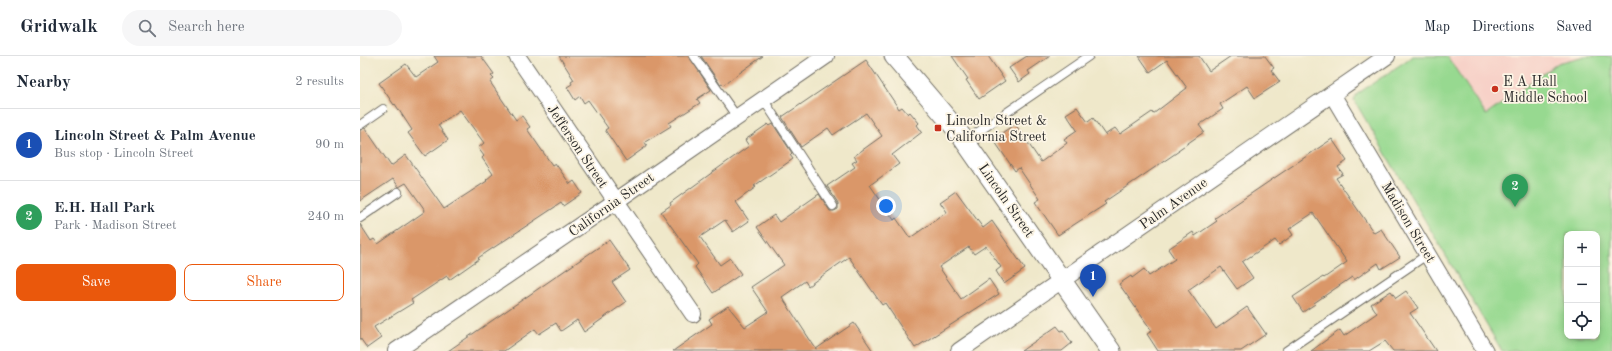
<!DOCTYPE html>
<html lang="en">
<head>
<meta charset="utf-8">
<style>
	:root { --surface:#fff; --page:#f6f6f7; --text:#1f2937; --muted:#747a83; --line:#e0e1e3; --accent:#ea580c }
	body { margin:0; font-family:"Old Standard TT",serif; background:var(--page); color:var(--text) }
	.controls { position:absolute; right:12px; bottom:12px; display:grid; overflow:hidden; border-radius:8px; box-shadow:0 2px 6px #0003 }
	.controls button { width:36px; height:36px; display:grid; place-items:center; padding:0; border:0; border-bottom:1px solid var(--line); background:var(--surface); color:var(--text); font:20px sans-serif }
	.you { position:absolute; left:526px; top:150px; width:14px; height:14px; margin:-10px; border:3px solid #fff; border-radius:50%; background:#1a73e8; box-shadow:0 0 0 6px #1a73e833 }
	.badge { display:grid; place-items:center; width:26px; height:26px; border-radius:50%; background:var(--accent); color:#fff; font-size:13px; font-weight:700 }
	.pin { position:absolute; translate:-50% -33px; filter:drop-shadow(0 1px 2px #0008) }
	.pin::after { content:''; position:absolute; top:21px; width:14px; height:12px; background:inherit; clip-path:polygon(0 0,100% 0,50% 100%) }
	.list { margin:0; padding:0; list-style:none }
	h2 { display:flex; justify-content:space-between; align-items:center; height:52px; margin:0; padding:0 16px; font-size:17px }
	h2 small { font-size:13px; font-weight:400; color:var(--muted) }
	.list li { display:grid; grid-template-columns:26px 1fr auto; gap:12px; align-items:center; box-sizing:border-box; height:72px; padding:0 16px; border-top:1px solid var(--line) }
	.list b { display:block; font-size:15px; white-space:nowrap }
	.list p { margin:0; font-size:13px; white-space:nowrap; color:var(--muted) }
	.list em { font-size:13px; font-style:normal; color:var(--muted) }
	.actions { display:flex; gap:8px; padding:12px 16px }
	.actions a { flex:1; padding:9px 0; border:1px solid var(--accent); border-radius:8px; text-align:center; font-size:14px; color:var(--accent) }
	.actions .main { background:var(--accent); color:#fff }
	.icon { flex:none; width:22px; height:22px; fill:none; stroke:currentColor; stroke-width:2; stroke-linecap:round; stroke-linejoin:round }
	.map { position:relative; flex:none; width:1252px; height:295px; overflow:hidden }
	header { display:flex; align-items:center; gap:24px; box-sizing:border-box; height:56px; padding:0 20px; background:var(--surface); border-bottom:1px solid var(--line) }
	header strong { font-size:19px }
	nav { display:flex; gap:22px; margin-inline-start:auto; font-size:14px }
	.search { width:280px; height:36px; background:var(--page); display:flex; align-items:center; gap:10px; box-sizing:border-box; padding:0 14px; border-radius:22px; color:var(--muted); font-size:15px }
	main { display:flex }
	aside { flex:1; background:var(--surface) }
	.map>svg:first-child { display:block }
</style>
</head>
<body>
<header>
<strong>Gridwalk</strong>
<div class="search"><svg class="icon" aria-label="search" viewBox="0 0 24 24"><circle cx="10" cy="10" r="6"/><path d="M15 15l6 6"/></svg>Search here</div>
<nav><a>Map</a><a>Directions</a><a>Saved</a></nav>
</header>
<main>
<aside>
<h2>Nearby<small>2 results</small></h2>
<ul class="list">
<li><span class="badge" style="background:#1a4fb4">1</span><div><b>Lincoln Street &amp; Palm Avenue</b><p>Bus stop · Lincoln Street</p></div><em>90 m</em></li>
<li><span class="badge" style="background:#2e9e5b">2</span><div><b>E.H. Hall Park</b><p>Park · Madison Street</p></div><em>240 m</em></li>
</ul>
<div class="actions"><a class="main">Save</a><a>Share</a></div>
</aside>
<div class="map">
<svg width="1252" height="295" viewBox="0 0 1252 295">
	<rect width="100%" height="100%" fill="#fcf5e5"/>
	<filter id="ink" filterUnits="userSpaceOnUse"><feTurbulence type="fractalNoise" baseFrequency=".025" numOctaves="2"/><feDisplacementMap in="SourceGraphic" scale="8" xChannelSelector="R" yChannelSelector="G"/><feConvolveMatrix kernelMatrix="1 2 1 2 8 2 1 2 1" color-interpolation-filters="sRGB"/></filter>
	<filter id="wash" filterUnits="userSpaceOnUse"><feTurbulence type="fractalNoise" baseFrequency=".012" numOctaves="4" result="noise"/><feDisplacementMap in="SourceGraphic" scale="16" xChannelSelector="R" yChannelSelector="G"/><feGaussianBlur stdDeviation="0.9" result="paint"/><feColorMatrix in="noise" values="0 0 0 0 0 0 0 0 0 0 0 0 0 0 0 0 0 1.4 0 .05"/><feComposite in="paint" operator="in"/></filter>
	<g filter="url(#wash)">
		<rect width="100%" height="100%" fill="#efe8ca"/>
		<path fill="#f7d1c8" d="M1087 0H1225L1198 7 1125 59Z"/>
		<path fill="#97d990" stroke="#61825e" fill-rule="evenodd" d="M1053 0H1087L1126 59 1198 7 1225 0H1252V295H1142L994 44 997 38ZM1207 178H1237V280H1207Z"/>
		<g id="blocks">
			<g fill="#da9769">
				<path d="M74 0H121L134 18 131 20 134 23 130 26 156 64 162 60 170 71 167 73 192 109 195 107 210 128 214 125 222 137 203 150 201 147 118 202 119 203 89 224 87 220 51 244 53 247 14 271 21 282 7 292 0 282V168L11 185 14 183 18 188 64 156 65 154 46 127 39 131 33 123 0 145V74L5 72 31 110 46 99 84 153 127 125 126 124 133 118 122 102 124 100 118 92 124 87 100 54 78 69 88 84 65 100 48 77 52 74 35 48 34 49 19 27 46 8 56 21 78 6Z"/>
				<path d="M199 0H329L351 34 337 43 340 47 309 67 311 70 285 86 287 90 266 105 245 74 248 72 228 44 224 47 220 40 215 44 207 31 212 28 211 26 214 24Z"/>
				<path d="M341 0H403L363 29 362 27 360 28Z"/>
				<path d="M592 0H628L645 25 619 43 606 24 608 23Z"/>
				<path d="M667 0H690L668 15 670 18 659 26 649 12Z"/>
				<path d="M779 0H839L849 15 871 0H905L914 12 911 14 920 26 895 42 887 30 860 48 863 53 839 69 844 76 818 94 819 95 744 146 746 148 698 179 675 146 680 143 659 112 655 115 633 83 655 68 681 106 707 87 704 83 717 74 706 58 717 51 728 66 733 62 745 79 755 72 760 78 792 56 793 58 827 32 807 4 790 16Z"/>
				<path d="M506 4 539 53 542 51 548 58 550 56 559 67 557 69 562 76 532 99 539 108 510 129 534 164 536 162 550 182 587 156 580 146 596 135 623 172 632 165 665 213 644 228 636 215 641 211 626 190 614 198 609 191 579 211 601 243 629 223 639 238 555 292 525 247 522 249 489 201 448 230 445 225 422 241 456 293 494 267 513 295H313L352 268 349 263 368 250 385 271 408 256 391 231 424 209 397 171 414 159 419 166 459 138 470 155H474L478 153V147L467 130 495 111 492 107 497 104 494 100 522 80 506 57 473 79 468 72 441 91 422 61Z"/>
				<path d="M408 68 410 70 413 68 432 97 430 99 433 103 394 130 396 131 377 145 376 146 389 165 373 176 365 164 340 181 360 209 370 202 381 218 353 237 335 211 338 208 301 156 311 149 310 147 389 90 385 84Z"/>
				<path d="M972 83 987 105 978 111 983 118 976 122 1014 177 1021 173 1040 201 1021 213 1018 207 994 224 992 221 954 247 955 248 943 256 933 241 963 221 964 222 987 206 953 157 929 173 933 179 919 189 915 184 882 206 893 222 877 233 861 211 828 234 856 273 887 251 906 278 881 295H798L787 278 792 275 759 228 771 220 772 222 784 213 789 220 815 203 808 193 833 176 835 180 857 165 855 162Z"/>
				<path d="M249 184 270 214 252 226 266 246 224 276 217 264 201 275 196 267 179 278 175 273 144 295H88Z"/>
				<path d="M1031 235 1036 242 1046 235 1058 252 1050 257 1076 295H1033L1025 285 1009 295H951L980 274 984 280 1017 257 1011 248Z"/>
				<path d="M697 270 701 275 703 274 712 287 702 295H661Z"/>
			</g>
		</g>
	</g>
	<g filter="url(#ink)">
		<use href="#blocks" fill-opacity="0" stroke="#706d63" stroke-width="1"/>
		<g fill="none" stroke-linecap="round" stroke-linejoin="round">
			<g stroke="#706d63" stroke-width="10">
				<g id="service">
					<path d="M334 0 377 61"/>
					<path d="M403 43 473 150"/>
					<path d="M0 69 23 53"/>
					<path d="M605 85 729 0"/>
					<path d="M0 162 38 136"/>
					<path d="M926 295 1068 198"/>
				</g>
			</g>
			<g stroke="#706d63" stroke-width="18">
				<g id="minor">
					<path d="M157 0 333 258"/>
					<path d="M972 38 1125 295"/>
					<path d="M36 295 256 145 466 0"/>
					<path d="M599 295 1027 0"/>
				</g>
			</g>
			<g stroke="#706d63" stroke-width="21">
				<path id="tertiary" d="M534 0 597 74 751 295"/>
			</g>
			<use href="#service" stroke="#fff" stroke-width="8"/>
			<use href="#minor" stroke="#fff" stroke-width="16"/>
			<use href="#tertiary" stroke="#fff" stroke-width="19"/>
		</g>
	</g>
	<g fill="#c8321e" stroke="#fcf5e5" stroke-width="1.5">
		<circle cx="1135" cy="33" r="4"/>
		<rect x="574" y="68" width="8" height="8" rx="2"/>
	</g>
	<g text-anchor="middle" stroke-width="3.5" stroke-linejoin="round" paint-order="stroke">
		<g font-size="14" fill="#2b2b2b" stroke="#fcf5e5" text-anchor="start">
			<text x="1143" y="30">E A Hall<tspan x="1143" dy="16">Middle School</tspan></text>
			<text x="586" y="69">Lincoln Street &amp;<tspan x="586" dy="16">California Street</tspan></text>
		</g>
		<g font-size="14" fill="#2b2b2b" stroke="#fcf5e5">
			<text transform="translate(218 90) rotate(56)" y="5">Jefferson Street</text>
			<text transform="translate(647 144) rotate(55)" y="5">Lincoln Street</text>
			<text transform="translate(813 147) rotate(-35)" y="5">Palm Avenue</text>
			<text transform="translate(251 148) rotate(-35)" y="5">California Street</text>
			<text transform="translate(1049 166) rotate(59)" y="5">Madison Street</text>
		</g>
	</g>
</svg>
<div class="controls">
<button>+</button>
<button>−</button>
<button><svg class="icon" aria-label="locate" viewBox="0 0 24 24"><circle cx="12" cy="12" r="6"/><path d="M12 2v4M12 18v4M2 12h4M18 12h4"/></svg></button>
</div>
<div class="you"></div>
<div class="pin badge" style="left:733px;top:241px;background:#1a4fb4">1</div>
<div class="pin badge" style="left:1155px;top:151px;background:#2e9e5b">2</div>
</div>
</main>
</body>
</html>
